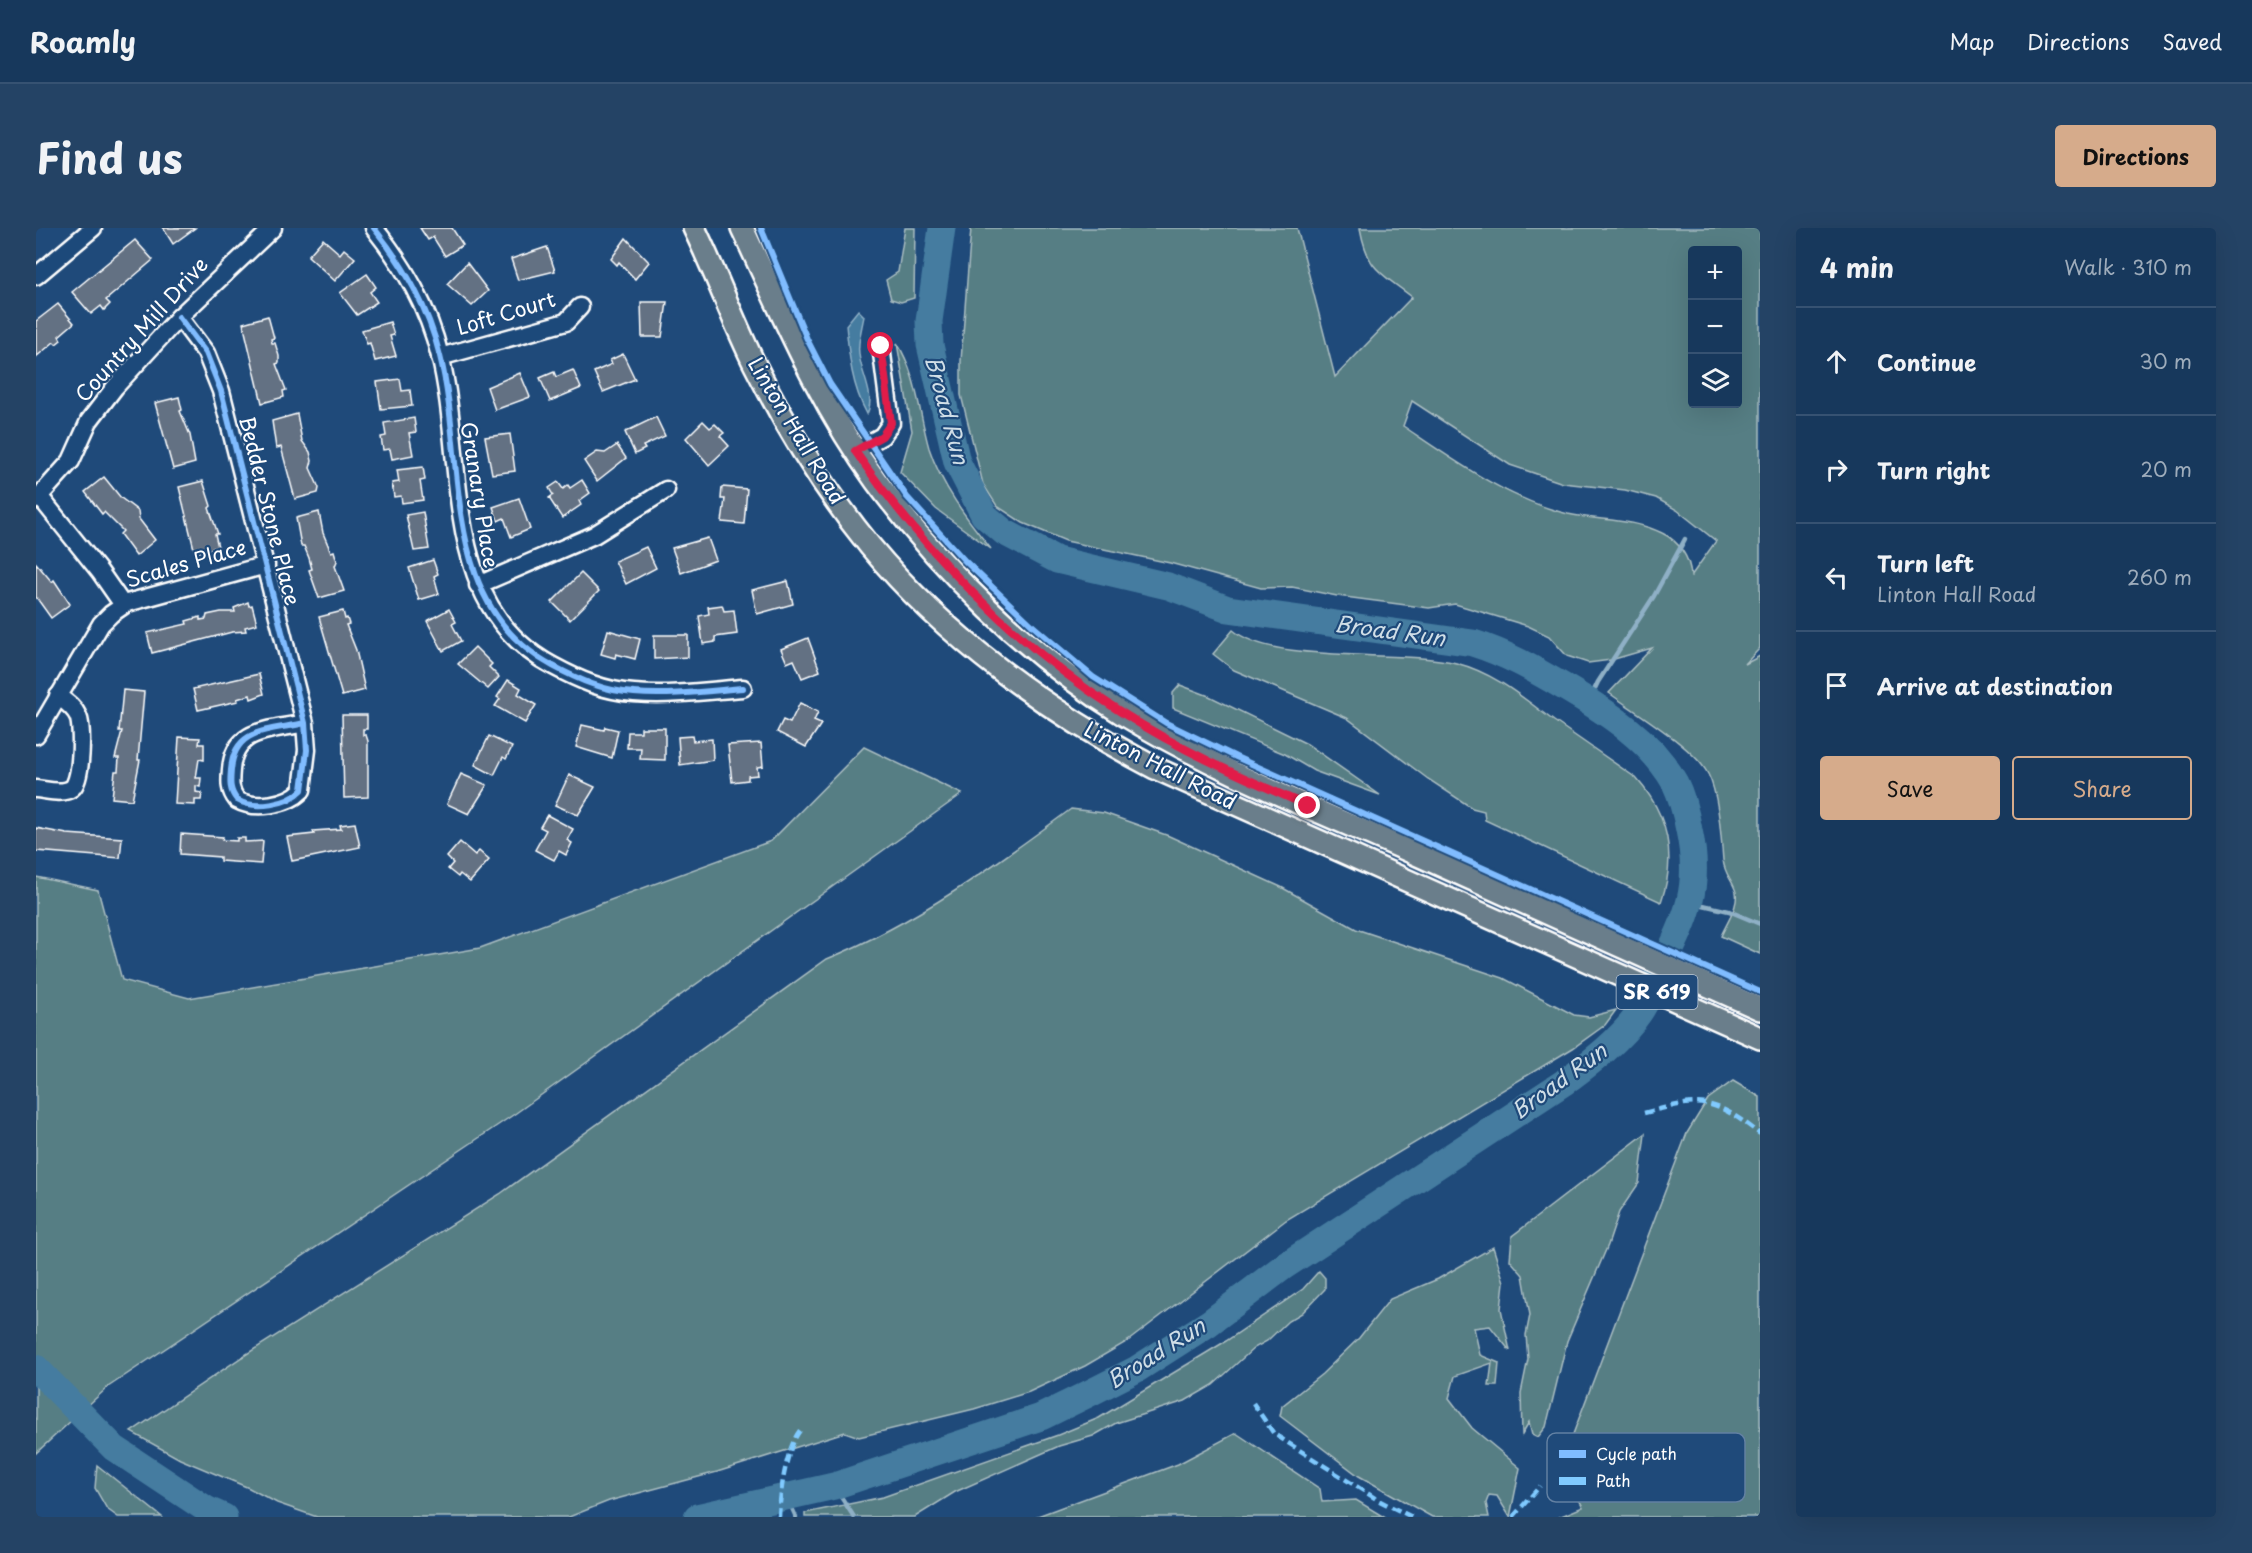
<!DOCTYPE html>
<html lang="en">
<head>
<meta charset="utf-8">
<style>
	:root { --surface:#17385c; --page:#244365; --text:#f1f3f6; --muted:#9eacbb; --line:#365272; --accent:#d6ab8b }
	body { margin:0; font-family:"Playpen Sans",sans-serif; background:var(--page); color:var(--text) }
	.controls { position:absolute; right:18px; top:18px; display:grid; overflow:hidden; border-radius:6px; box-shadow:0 6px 24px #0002 }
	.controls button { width:54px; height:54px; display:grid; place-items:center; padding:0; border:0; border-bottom:2px solid var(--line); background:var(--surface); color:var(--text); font:30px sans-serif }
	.stop { position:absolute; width:18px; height:18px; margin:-14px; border:4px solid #e11d48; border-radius:50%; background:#fff }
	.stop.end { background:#e11d48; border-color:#fff; box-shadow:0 2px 6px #0008 }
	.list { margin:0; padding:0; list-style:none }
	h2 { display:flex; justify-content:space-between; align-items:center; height:78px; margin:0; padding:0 24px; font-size:26px }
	h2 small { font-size:20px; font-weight:400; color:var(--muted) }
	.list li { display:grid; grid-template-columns:39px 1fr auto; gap:18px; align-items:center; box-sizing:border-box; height:108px; padding:0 24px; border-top:2px solid var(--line) }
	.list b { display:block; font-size:22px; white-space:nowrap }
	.list p { margin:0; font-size:20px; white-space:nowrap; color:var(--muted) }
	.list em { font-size:20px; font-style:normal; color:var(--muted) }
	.actions { display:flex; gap:12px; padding:18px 24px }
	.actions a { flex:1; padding:14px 0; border:2px solid var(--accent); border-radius:6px; text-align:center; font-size:21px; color:var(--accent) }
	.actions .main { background:var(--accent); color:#111 }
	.icon { flex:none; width:33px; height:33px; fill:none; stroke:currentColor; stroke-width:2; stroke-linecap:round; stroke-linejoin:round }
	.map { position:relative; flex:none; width:1724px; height:1289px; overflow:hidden; border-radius:6px }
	header { display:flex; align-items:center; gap:36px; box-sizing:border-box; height:84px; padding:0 30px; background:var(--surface); border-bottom:2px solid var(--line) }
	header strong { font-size:28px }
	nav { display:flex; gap:33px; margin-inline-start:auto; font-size:21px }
	.intro { display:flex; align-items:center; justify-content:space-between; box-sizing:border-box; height:144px; padding:0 36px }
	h1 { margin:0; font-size:42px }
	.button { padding:15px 27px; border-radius:6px; background:var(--accent); color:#111; font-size:21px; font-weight:700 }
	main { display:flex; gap:36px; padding:0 36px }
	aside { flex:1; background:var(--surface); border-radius:6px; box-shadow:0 6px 24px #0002 }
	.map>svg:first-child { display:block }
</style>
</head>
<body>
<header>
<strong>Roamly</strong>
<nav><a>Map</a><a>Directions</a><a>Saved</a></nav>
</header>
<div class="intro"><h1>Find us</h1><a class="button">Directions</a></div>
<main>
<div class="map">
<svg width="1724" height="1289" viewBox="0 0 1724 1289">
	<rect width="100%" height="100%" fill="#1f4a7a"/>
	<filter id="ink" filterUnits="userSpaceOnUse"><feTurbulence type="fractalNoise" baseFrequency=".0167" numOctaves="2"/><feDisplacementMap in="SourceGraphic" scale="12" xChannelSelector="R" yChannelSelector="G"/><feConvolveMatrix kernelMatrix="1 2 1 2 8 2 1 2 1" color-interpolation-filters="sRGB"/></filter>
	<g filter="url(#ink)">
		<g fill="#577e84" stroke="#abbec2" stroke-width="1.5" fill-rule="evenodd">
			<path d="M869 0H879L878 70 865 74 855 71 850 52 862 44Z"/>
			<path d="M935 0H1261L1299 149 1376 69C1344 44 1332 43 1324 0H1724V420L1709 436 1724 428V726L1685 708C1691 694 1705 675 1699 661 1694 648 1689 647 1687 632 1685 608 1683 567 1672 546 1659 520 1598 483 1573 465L1616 420 1575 432 1552 435 1531 428 1513 408 1492 398 1419 376 1393 380 1301 368 1256 359 1225 360 1134 335 1030 313 987 295 961 278 947 256 925 167V133ZM1702 22V176H1656V22ZM1376 173 1474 237 1527 255 1589 262 1620 270 1641 282 1680 313 1655 348C1654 330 1643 313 1626 305 1596 290 1564 293 1532 286 1471 271 1419 233 1367 198Z"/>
			<path d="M861 115C881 146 883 185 893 220 905 257 931 291 955 321L900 281 864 244 876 203Z"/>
			<path d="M1197 402C1238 437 1364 421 1420 435 1459 445 1487 470 1518 493 1545 512 1573 531 1600 550 1632 586 1641 628 1625 674L1449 592 1448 583 1436 580 1392 551 1311 490 1198 442 1177 426Z"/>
			<path d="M1144 457 1173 468 1271 516 1344 567 1278 543 1249 526 1137 480V465Z"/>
			<path d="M828 519 926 566 480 885 72 1159 0 1225V649L62 662 86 752 153 770 444 720 735 613Z"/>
			<path d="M1035 581 1068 585 1133 608 1245 659 1320 701 1467 750 1538 787 1553 789 1580 782 1569 797 1537 820 1250 992 1092 1113 1049 1138 993 1164 938 1181 823 1209 809 1204 681 1244 573 1273 533 1289H281L241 1275 213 1260 144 1231 95 1204 206 1129 464 966 791 731C880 695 959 637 1035 581Z"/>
			<path d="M1697 853 1724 869V1289H1523L1547 1279 1525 1238 1651 905 1672 871Z"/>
			<path d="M1609 906 1603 955 1583 984 1572 1017 1531 1113 1510 1199 1502 1209 1496 1206 1493 1194 1486 1206 1485 1165 1492 1131 1490 1107 1494 1087 1487 1047 1474 1032 1476 1008Z"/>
			<path d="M1457 1019 1468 1054 1465 1081 1474 1123 1454 1098 1438 1100 1444 1127 1463 1135 1461 1158H1453L1456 1135 1419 1148 1413 1170 1436 1200 1484 1240 1474 1289 1461 1268 1453 1267 1450 1275 1453 1289H1396L1323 1248 1244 1188 1246 1178 1286 1146 1323 1110 1354 1071 1402 1051Z"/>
			<path d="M1283 1043 1289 1050V1061L1266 1085 1252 1093 1231 1113 1218 1120 1177 1157 1149 1173 1080 1195 1057 1208 1023 1218 919 1264 879 1289H769V1285L847 1269 1022 1207 1063 1190 1190 1113 1267 1061Z"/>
			<path d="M1200 1205 1284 1261 1286 1274 1320 1272 1348 1289H999L1142 1236Z"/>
			<path d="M61 1237 126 1289H82L71 1281 59 1260Z"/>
		</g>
		<path fill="#447ca0" stroke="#8fb0c6" stroke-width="1.5" d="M822 82 828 88C826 100 821 115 823 126 825 146 840 168 831 186 816 158 813 129 810 97Z"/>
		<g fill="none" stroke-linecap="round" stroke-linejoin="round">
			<g stroke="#8fb0c6" stroke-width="4.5">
				<path d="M1553 473 1562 454 1618 368 1649 311"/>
				<path d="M1654 674 1693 683 1724 696"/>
				<path d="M798 1258 818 1289"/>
				<path d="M750 1267 760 1289"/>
			</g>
			<g stroke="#447ca0" stroke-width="27">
				<path d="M0 1140 78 1220 170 1281 188 1289"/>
				<path d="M661 1289 798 1258 1005 1189 1050 1167 1101 1141 1173 1095 1247 1039 1527 855C1554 835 1584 813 1603 785 1612 773 1617 757 1624 744 1650 691 1666 662 1653 602 1650 586 1646 569 1639 555 1615 512 1571 484 1530 460 1499 442 1472 426 1437 415L1192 381 1132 358 1021 332 968 304 948 287 921 234 894 117 893 93 906 0"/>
			</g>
		</g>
		<g fill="#647183" stroke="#fff" stroke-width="1.5">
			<path d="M127 0H159L137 16Z"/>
			<path d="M384 0H416L427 17 409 28 397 9 392 12Z"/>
			<path d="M590 10 613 34 599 51 583 34 581 37 575 31Z"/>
			<path d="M287 11 304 26 308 21 319 30 299 53 272 28Z"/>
			<path d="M99 12 117 32 70 72 74 76 68 82 65 78 55 86 36 64Z"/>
			<path d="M511 19 519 43 482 52 475 31Z"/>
			<path d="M431 35 452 63 436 78 411 56Z"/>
			<path d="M331 46 340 59 334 64 341 74 321 87 304 65Z"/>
			<path d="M605 74H631L626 109H606Z"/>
			<path d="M22 76 38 95 23 108 25 112 20 116 18 114 0 129V93Z"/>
			<path d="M232 88 238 110 235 111 236 115H239L243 128V135L240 136 250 162 247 163 248 169 226 175 207 95Z"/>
			<path d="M354 94 358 107 354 108 360 128 339 133 334 115 331 116 326 102Z"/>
			<path d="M587 126 599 151 567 164 558 144 576 136 574 132Z"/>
			<path d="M537 142 545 160 514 173 504 150 518 144 520 149Z"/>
			<path d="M484 145 494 169 459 182 451 159Z"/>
			<path d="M364 151 366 163 374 162 376 178 345 181 341 154Z"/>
			<path d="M143 169 146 182 144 183 154 207 159 235 137 241 119 175Z"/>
			<path d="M261 186 266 213 274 224 276 233 274 240 283 260 282 265 259 271 245 219 240 220 236 193Z"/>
			<path d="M620 189 629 208 607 218 609 221 599 226 589 204Z"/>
			<path d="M378 190 380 204 373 205 377 227 356 231 354 221 347 222 345 209 350 208 348 195Z"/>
			<path d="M667 193 674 200 679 196 688 205 684 208 693 218 673 237 650 210Z"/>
			<path d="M474 206 479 243 456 246 449 209Z"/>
			<path d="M581 217 590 230 561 253 548 233 561 224 569 225Z"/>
			<path d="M387 239 389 252 384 253 387 272 366 275 365 268 358 269 356 255 363 254 361 242Z"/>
			<path d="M68 249 85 270 102 283 103 291 119 312 100 328 84 306 87 303 68 284 66 286 49 264Z"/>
			<path d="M546 252 554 265 543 273 545 277 526 290 513 270 517 267 513 260 522 254 527 261 532 257 534 260Z"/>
			<path d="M167 253 175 278 173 280 182 306H179L182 319 159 325 143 259Z"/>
			<path d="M686 259 711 261 708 296 686 294 689 271H685Z"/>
			<path d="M483 270 494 301 475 309 468 290 462 293 457 279Z"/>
			<path d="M283 284 287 305 295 324 298 323 301 333 299 338 308 363 283 370 273 342 276 341 273 330 268 318H265L260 290Z"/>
			<path d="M387 284 393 321 378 323 370 287Z"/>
			<path d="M672 310 680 332 645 345 636 320Z"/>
			<path d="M610 319 620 340 590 356 579 333Z"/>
			<path d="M397 332 402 346 398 348 403 366 383 372 373 340Z"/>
			<path d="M0 335 16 354 18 352 34 376 15 390 0 369Z"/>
			<path d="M545 345 563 363 534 392 516 374Z"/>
			<path d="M752 353 757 376 721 386 716 362Z"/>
			<path d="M212 374 213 378 216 377 221 396 209 399 210 403 196 404 116 425 111 405 151 396 150 393 164 389V392L170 391 171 387 185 384H199L198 380Z"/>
			<path d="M686 377 688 383 698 382 701 406 679 409V414L667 416 663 388 673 386 672 379Z"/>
			<path d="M413 381 420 394 416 396 425 413 407 423 391 393Z"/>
			<path d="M307 383 309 391 311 390 313 396 310 397 320 422 329 462 306 468 283 389Z"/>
			<path d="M572 402 604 411 599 431 580 426 579 430 565 426Z"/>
			<path d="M618 407H652V429L618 431Z"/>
			<path d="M772 410 784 443 766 450 758 432 751 435 745 421Z"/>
			<path d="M439 419 456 436 453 439 463 449 452 461 422 436Z"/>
			<path d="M223 446 228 466 215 471 214 467 201 471 202 473 162 482 157 461Z"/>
			<path d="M472 452 485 460 482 466 500 477 489 495 459 478 464 471 461 469Z"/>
			<path d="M87 462 108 464 102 532H104L96 572 76 570 79 543H82L83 530H79L86 503H83Z"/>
			<path d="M764 475 782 484 778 493 785 496 770 519 741 504 747 492 754 495Z"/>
			<path d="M306 487H331V501H327V507H330L332 513V569L308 570Z"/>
			<path d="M546 497 568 502 569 499 582 502 576 530 540 519Z"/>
			<path d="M605 500H629V532L604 531 605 520H591L592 504H605Z"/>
			<path d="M453 508 476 519 470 531 467 529 458 547 439 537Z"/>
			<path d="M656 508 657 513 676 511 677 532 644 537 642 509Z"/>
			<path d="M143 509 164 510 163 516H168V532L163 531 160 550H165L164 559 160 558V564L166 565 165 572H159V577L139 576Z"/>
			<path d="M725 515 727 538 721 539 722 547 712 548V552L696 554 692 517Z"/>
			<path d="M425 546 451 557 433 586 411 576Z"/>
			<path d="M533 547 559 559 542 587 519 577Z"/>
			<path d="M511 587 537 601 531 612 536 615 530 627 523 623 518 632 499 622 510 602 504 599Z"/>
			<path d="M319 595 324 619 256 633 251 609 278 606 277 603 305 601 304 597Z"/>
			<path d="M0 600 31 606 86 610 84 630 0 623Z"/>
			<path d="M145 606 187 609 186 612 201 613V610H209V614L227 613 225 636 184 633V629L144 626Z"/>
			<path d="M424 614 439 627 443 623 453 632 434 654 424 646 422 649 412 641 417 635 411 629Z"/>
		</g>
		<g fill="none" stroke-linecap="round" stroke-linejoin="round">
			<g stroke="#fff" stroke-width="21">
				<g id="minor">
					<path d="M338 0C369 39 392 79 404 128 431 235 402 377 517 438 543 452 568 463 598 465 634 468 671 463 707 460"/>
					<path d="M0 48 57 0"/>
					<path d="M143 89 170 125 185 163 269 495 271 522 266 562C252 577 219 582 201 572 193 562 194 554 195 542 198 499 234 503 269 495"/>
					<path d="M404 129 530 94 544 79"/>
					<path d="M819 223 846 208 855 195 845 118"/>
					<path d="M4 269 64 344 87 377"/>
					<path d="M0 272 35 233 53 193 79 159 143 89 237 0"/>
					<path d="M442 357 558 307 630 262"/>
					<path d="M0 507 65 396 75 386 91 375 230 337"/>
					<path d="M0 561C11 562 27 567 36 560 46 553 47 499 42 488 38 479 30 474 22 468"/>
				</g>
			</g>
			<g stroke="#fff" stroke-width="26">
				<g id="major">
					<path d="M658 0C680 45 697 93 719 137 750 199 790 264 834 318 910 410 1014 485 1119 540L1724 810"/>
					<path d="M706 0C747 87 783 175 840 253 906 343 993 428 1087 486 1181 543 1283 583 1382 627 1496 678 1610 729 1724 781"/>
				</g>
			</g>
			<use href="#minor" stroke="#1f4a7a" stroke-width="16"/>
			<use href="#major" stroke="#6b7e8b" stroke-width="21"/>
			<g stroke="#80caff" stroke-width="4.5" stroke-dasharray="9 4.5" stroke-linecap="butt">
				<path d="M1608 885C1665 870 1677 869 1724 906"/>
				<path d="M1217 1175 1238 1206 1342 1272 1376 1289"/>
				<path d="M743 1289C744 1265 750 1219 765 1201"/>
				<path d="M1477 1289 1504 1258"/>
			</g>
			<g stroke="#1f4a7a" stroke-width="10">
				<g id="cycleway">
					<path d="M338 0C369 39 392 79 404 128 431 235 402 377 517 438 543 452 568 463 598 465 634 468 671 463 707 460"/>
					<path d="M725 0 771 111 794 156 871 269 929 333 997 398 1057 449 1130 495 1200 529 1724 764"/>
					<path d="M143 89 170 125 185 163 269 495 271 522 266 562C252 577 219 582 201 572 193 562 194 554 195 542 198 499 234 503 269 495"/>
				</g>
			</g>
			<use href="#cycleway" stroke="#80bcff" stroke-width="6"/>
		</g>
	</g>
	<g fill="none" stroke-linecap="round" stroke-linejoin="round" filter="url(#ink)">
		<path stroke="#e11d48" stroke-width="8" d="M845 118 855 195 846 208 819 223C889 325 981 418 1085 484 1144 522 1208 550 1272 578"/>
	</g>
	<g text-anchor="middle" stroke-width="4.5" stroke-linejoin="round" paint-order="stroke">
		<rect fill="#1f4a7a" stroke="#bcc9d7" stroke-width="1.5" x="1580.5" y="747" width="81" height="34" rx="4.5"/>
		<g font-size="20" font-weight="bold" fill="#fff">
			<text x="1621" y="771">SR 619</text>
		</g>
		<g font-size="21" fill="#fff" stroke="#1f4a7a">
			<text transform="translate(470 86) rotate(-17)" y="7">Loft Court</text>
			<text transform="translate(106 102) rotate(-48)" y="7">Country Mill Drive</text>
			<text transform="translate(760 203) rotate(59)" y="7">Linton Hall Road</text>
			<text transform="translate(443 267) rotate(81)" y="7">Granary Place</text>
			<text transform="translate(233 283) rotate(76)" y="7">Bedder Stone Place</text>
			<text transform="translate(150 336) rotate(-16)" y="7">Scales Place</text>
			<text transform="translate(1124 538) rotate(27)" y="7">Linton Hall Road</text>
		</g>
		<g font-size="22" font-style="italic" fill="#d0dee7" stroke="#1f4a7a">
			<text transform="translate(911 182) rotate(75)" y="8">Broad Run</text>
			<text transform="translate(1354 403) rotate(8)" y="8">Broad Run</text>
			<text transform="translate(1523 853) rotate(-36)" y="8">Broad Run</text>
			<text transform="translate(1120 1125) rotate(-32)" y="8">Broad Run</text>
		</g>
	</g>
	<rect x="1511" y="1205" width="198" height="69" rx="9" fill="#1f4a7a" stroke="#6280a2" stroke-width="1.5"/>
	<rect x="1523" y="1222" width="27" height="8" fill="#80bcff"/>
	<rect x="1523" y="1249" width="27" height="8" fill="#80caff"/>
	<g font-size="16" fill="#fff">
		<text x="1560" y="1232">Cycle path</text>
		<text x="1560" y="1259">Path</text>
	</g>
</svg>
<div class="controls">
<button>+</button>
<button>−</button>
<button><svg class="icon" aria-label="layers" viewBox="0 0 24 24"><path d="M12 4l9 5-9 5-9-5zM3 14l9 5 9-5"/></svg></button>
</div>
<div class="stop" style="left:845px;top:118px"></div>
<div class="stop end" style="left:1272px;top:578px"></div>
</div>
<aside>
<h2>4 min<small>Walk · 310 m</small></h2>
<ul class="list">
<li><svg class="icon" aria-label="ahead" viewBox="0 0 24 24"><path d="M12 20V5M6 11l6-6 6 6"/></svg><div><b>Continue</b></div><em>30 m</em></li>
<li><svg class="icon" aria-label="right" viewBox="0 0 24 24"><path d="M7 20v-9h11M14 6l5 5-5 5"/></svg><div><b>Turn right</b></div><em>20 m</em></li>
<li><svg class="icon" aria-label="left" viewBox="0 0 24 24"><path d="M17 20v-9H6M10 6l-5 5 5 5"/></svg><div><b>Turn left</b><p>Linton Hall Road</p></div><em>260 m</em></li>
<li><svg class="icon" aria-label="arrive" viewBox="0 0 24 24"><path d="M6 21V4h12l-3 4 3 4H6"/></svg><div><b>Arrive at destination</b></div></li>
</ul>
<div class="actions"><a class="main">Save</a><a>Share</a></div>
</aside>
</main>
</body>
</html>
